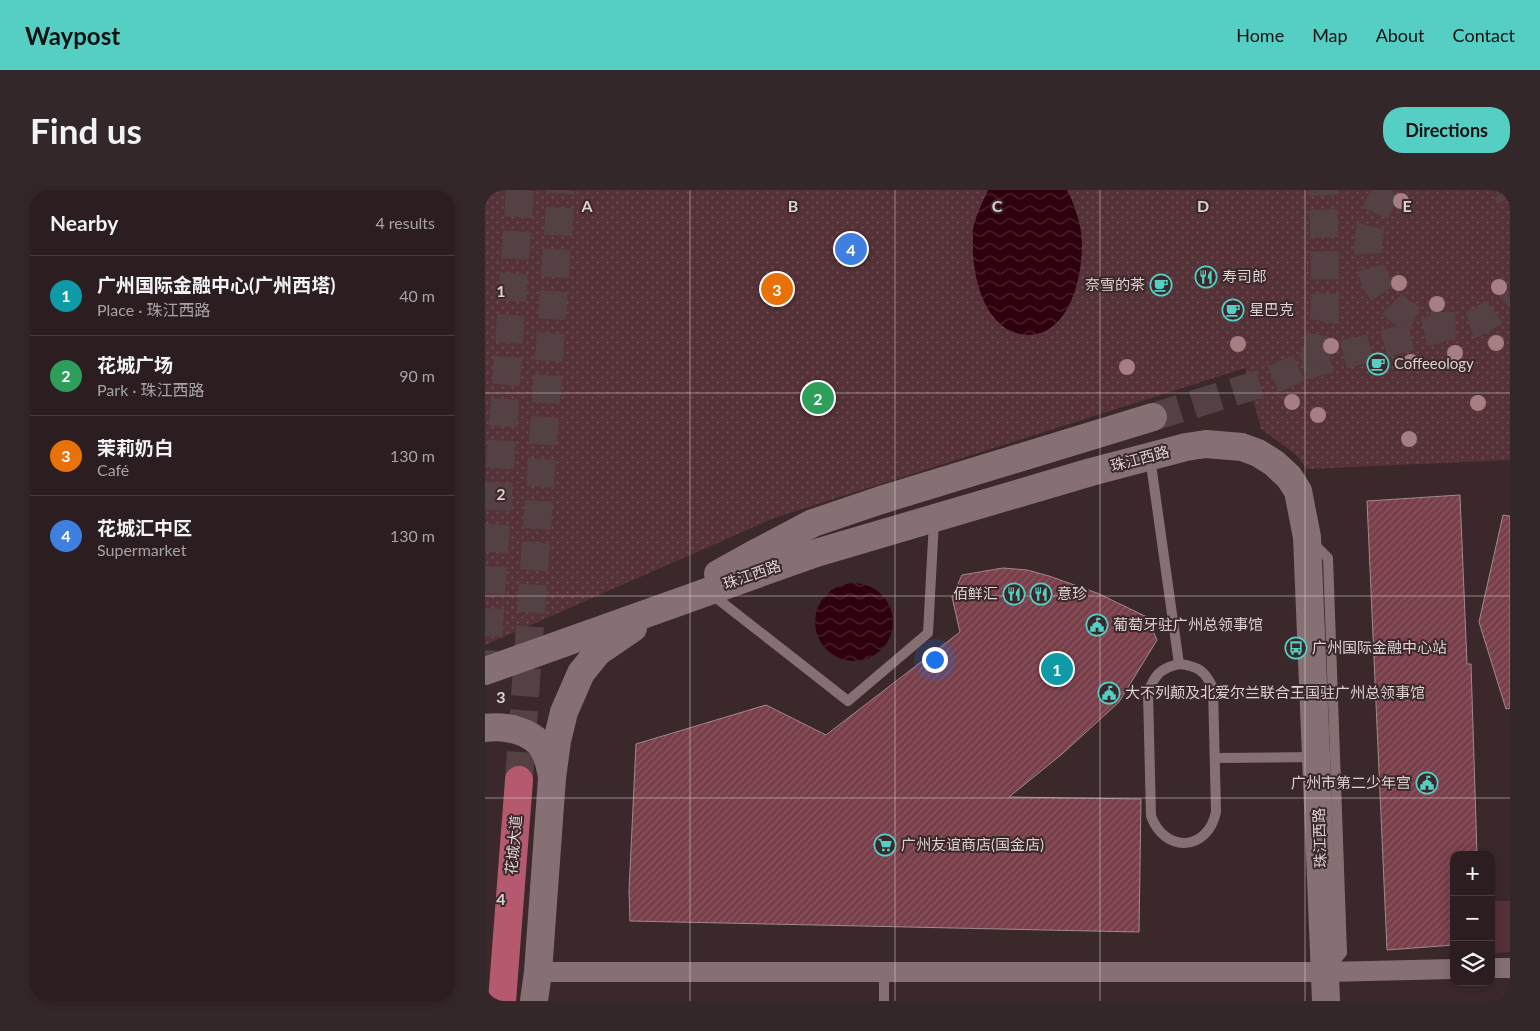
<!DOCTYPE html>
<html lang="en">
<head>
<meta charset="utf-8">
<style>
	:root { --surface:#2c1e20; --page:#342729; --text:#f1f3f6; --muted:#a6a2a5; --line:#483c3e; --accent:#55cec4 }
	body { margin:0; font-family:Lato,"Noto Sans SC",sans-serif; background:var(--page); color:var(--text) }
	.controls { position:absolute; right:15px; bottom:15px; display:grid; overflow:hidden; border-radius:10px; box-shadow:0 2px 12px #0003 }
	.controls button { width:45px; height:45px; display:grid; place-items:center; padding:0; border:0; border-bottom:1px solid var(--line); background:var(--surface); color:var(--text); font:25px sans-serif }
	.you { position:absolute; left:449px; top:469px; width:18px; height:18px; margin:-12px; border:4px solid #fff; border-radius:50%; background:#1a73e8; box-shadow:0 0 0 8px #1a73e833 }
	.badge { display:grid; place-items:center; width:32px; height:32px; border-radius:50%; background:var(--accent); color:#fff; font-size:16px; font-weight:700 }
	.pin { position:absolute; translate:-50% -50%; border:2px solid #fff; box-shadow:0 1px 5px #0006 }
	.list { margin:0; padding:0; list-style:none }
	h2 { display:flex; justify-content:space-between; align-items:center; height:65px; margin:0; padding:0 20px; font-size:21px }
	h2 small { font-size:16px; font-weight:400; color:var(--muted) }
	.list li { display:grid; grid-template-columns:32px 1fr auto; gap:15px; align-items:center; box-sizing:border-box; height:80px; padding:0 20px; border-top:1px solid var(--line) }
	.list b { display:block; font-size:19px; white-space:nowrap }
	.list p { margin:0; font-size:16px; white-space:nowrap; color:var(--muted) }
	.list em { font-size:16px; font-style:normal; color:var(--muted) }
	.icon { flex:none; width:28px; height:28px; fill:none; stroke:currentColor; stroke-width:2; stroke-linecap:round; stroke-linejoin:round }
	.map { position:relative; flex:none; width:1025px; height:811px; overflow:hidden; border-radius:20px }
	header { display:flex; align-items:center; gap:30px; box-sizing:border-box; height:70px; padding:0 25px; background:var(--accent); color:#111 }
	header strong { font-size:24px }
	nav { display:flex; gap:28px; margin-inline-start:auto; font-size:18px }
	.intro { display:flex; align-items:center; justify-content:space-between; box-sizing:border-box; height:120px; padding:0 30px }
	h1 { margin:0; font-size:35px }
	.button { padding:12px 22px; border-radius:20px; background:var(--accent); color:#111; font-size:18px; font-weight:700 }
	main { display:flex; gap:30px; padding:0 30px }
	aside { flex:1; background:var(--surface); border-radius:20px; box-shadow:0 2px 12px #0003 }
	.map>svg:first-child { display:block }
</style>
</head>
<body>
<header>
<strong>Waypost</strong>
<nav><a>Home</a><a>Map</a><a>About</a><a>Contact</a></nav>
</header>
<div class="intro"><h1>Find us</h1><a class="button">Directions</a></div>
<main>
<aside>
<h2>Nearby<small>4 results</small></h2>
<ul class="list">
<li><span class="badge" style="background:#0f9aa8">1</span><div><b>广州国际金融中心(广州西塔)</b><p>Place · 珠江西路</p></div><em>40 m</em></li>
<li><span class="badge" style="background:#2e9e5b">2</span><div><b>花城广场</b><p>Park · 珠江西路</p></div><em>90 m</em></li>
<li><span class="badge" style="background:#e8710a">3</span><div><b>茉莉奶白</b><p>Café</p></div><em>130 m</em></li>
<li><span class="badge" style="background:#3f7fe0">4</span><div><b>花城汇中区</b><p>Supermarket</p></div><em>130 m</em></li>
</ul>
</aside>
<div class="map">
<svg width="1025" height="811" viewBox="0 0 1025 811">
	<defs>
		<pattern id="grass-dots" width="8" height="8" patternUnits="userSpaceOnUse" patternTransform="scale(1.25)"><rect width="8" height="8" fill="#553238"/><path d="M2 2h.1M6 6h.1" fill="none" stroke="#6d4f54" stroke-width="1.8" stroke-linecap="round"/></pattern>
		<pattern id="water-waves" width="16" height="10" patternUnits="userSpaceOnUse" patternTransform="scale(1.25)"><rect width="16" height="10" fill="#2f000d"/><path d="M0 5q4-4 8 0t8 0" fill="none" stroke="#4d242f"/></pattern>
		<pattern id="building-hatch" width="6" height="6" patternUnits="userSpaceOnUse" patternTransform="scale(1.25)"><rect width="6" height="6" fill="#783e49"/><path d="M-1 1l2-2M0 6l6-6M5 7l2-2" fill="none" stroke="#8b5962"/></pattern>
	</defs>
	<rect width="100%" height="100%" fill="#3b282b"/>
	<path fill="url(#grass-dots)" d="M0 0H1025V270L822 279 810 264 776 239 760 178 289 328 0 455Z"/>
	<path fill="#553238" d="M1007 711H1025V762L1009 763Z"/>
	<g fill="url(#water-waves)">
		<path d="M503 0H582C588 11 592 23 595 36 602 69 590 144 544 145 500 145 486 85 488 50 488 46 487 40 489 35 492 23 498 11 503 0Z"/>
		<circle cx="369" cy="432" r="39"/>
	</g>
	<g fill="url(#building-hatch)" stroke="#a1898d">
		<path d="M975 305 982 474H986L992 665H969V755L902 760 882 311Z"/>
		<path d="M1018 325 1025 326V518L1021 519 994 432Z"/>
		<path d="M518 378 542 380 564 386 612 403 662 427 672 450 634 512 577 564 524 607 656 609 654 742 145 731 144 701 151 554 281 515 341 545 475 442 467 407 477 385Z"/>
	</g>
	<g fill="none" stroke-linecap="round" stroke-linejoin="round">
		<g stroke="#534144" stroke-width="28" stroke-dasharray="28 14" stroke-linecap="butt">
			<path d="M906 0C896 9 889 23 886 36 872 89 913 141 969 136 974 136 979 136 984 135 1001 130 1013 119 1025 108"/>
			<path d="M1021 0 1025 6"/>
			<path d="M818 176 956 138"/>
			<path d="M668 227 784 191 818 176 832 163 840 122V67L838 0"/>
		</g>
		<g stroke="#534144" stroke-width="28" stroke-dasharray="28 14" stroke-linecap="butt">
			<path d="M0 488 35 0"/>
			<path d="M34 590 76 0"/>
		</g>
		<g stroke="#877073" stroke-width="10">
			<path d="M665 267 694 474"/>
			<path d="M828 353 843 368 857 763 845 777"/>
			<path d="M225 403 363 511 443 443 449 331"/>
			<path d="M694 474C713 476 720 481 728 498L731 622C723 661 680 664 666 626L663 503C669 485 676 478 694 474Z"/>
			<path d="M730 568 831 567"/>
			<path d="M399 782V811"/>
		</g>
		<g stroke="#877073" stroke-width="20">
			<path d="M1006 778H1025"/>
			<path d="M53 782H841L969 779"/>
		</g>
		<g stroke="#877073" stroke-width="28">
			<path d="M233 384 269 364 328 333 396 310 668 227"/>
			<path d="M0 481 331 363 606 282 701 257 721 254 757 257 773 263 789 273 804 287 813 301 822 347 841 811"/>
			<path d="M0 538C20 535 49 541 59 560 64 568 65 578 67 586"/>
			<path d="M49 811 53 782 67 588 72 551 79 522 96 483 113 462 148 438"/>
		</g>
		<path stroke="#b5596f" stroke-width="28" d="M17 811 34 590"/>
	</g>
	<g fill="#a67e84">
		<circle cx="916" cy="11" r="8"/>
		<circle cx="914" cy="93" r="8"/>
		<circle cx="1014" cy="97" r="8"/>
		<circle cx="952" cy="114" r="8"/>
		<circle cx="1011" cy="153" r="8"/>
		<circle cx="753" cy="154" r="8"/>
		<circle cx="846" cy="156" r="8"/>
		<circle cx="970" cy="163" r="8"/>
		<circle cx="926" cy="172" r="8"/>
		<circle cx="642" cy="177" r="8"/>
		<circle cx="807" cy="212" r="8"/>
		<circle cx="993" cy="213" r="8"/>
		<circle cx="833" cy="225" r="8"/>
		<circle cx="924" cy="249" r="8"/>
	</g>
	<path fill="none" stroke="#ded1d3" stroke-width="1" stroke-opacity="0.55" d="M205 0V811M410 0V811M615 0V811M820 0V811M0 203H1025M0 406H1025M0 608H1025"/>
	<defs>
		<g id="restaurant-ring" transform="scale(1.125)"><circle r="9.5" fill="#3b282b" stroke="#55cec4" stroke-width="1.5"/><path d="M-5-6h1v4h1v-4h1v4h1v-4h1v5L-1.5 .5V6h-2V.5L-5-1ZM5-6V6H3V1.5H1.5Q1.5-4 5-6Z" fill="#55cec4"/></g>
		<g id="cafe-ring" transform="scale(1.125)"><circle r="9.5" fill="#3b282b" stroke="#55cec4" stroke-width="1.5"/><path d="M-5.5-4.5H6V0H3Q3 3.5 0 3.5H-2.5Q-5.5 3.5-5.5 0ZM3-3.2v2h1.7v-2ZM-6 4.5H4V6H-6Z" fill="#55cec4"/></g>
		<g id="civic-ring" transform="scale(1.125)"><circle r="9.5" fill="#3b282b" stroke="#55cec4" stroke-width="1.5"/><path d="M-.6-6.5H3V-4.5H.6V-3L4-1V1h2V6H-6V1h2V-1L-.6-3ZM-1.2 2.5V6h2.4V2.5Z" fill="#55cec4"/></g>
		<g id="bus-ring" transform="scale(1.125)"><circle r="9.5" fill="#3b282b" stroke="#55cec4" stroke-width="1.5"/><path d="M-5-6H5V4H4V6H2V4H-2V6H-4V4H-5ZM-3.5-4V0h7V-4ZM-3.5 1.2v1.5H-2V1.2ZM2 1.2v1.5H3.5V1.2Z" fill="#55cec4"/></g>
		<g id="supermarket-ring" transform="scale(1.125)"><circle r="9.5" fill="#3b282b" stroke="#55cec4" stroke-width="1.5"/><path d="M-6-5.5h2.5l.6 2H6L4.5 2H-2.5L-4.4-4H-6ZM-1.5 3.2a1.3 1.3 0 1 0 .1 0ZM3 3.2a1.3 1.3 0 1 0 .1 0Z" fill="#55cec4"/></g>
	</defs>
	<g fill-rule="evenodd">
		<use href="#restaurant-ring" x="721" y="87"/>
		<use href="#cafe-ring" x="676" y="95"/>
		<use href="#cafe-ring" x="748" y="120"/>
		<use href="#cafe-ring" x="893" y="174"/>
		<use href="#restaurant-ring" x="529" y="404"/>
		<use href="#restaurant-ring" x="556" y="404"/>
		<use href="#civic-ring" x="612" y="435"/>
		<use href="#bus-ring" x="811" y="458"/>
		<use href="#civic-ring" x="624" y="503"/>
		<use href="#civic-ring" x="942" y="593"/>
		<use href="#supermarket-ring" x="400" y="655"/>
	</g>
	<g text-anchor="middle" stroke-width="4" stroke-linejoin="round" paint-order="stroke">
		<g font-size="15" fill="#ded1d3" stroke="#3b282b" text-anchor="start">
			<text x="737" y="92">寿司郎</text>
			<text x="660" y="100" text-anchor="end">奈雪的茶</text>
			<text x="764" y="125">星巴克</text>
			<text x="909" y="179">Coffeeology</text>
			<text x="513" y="409" text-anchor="end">佰鲜汇</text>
			<text x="572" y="409">意珍</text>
			<text x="628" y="440">葡萄牙驻广州总领事馆</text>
			<text x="827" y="463">广州国际金融中心站</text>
			<text x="640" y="508">大不列颠及北爱尔兰联合王国驻广州总领事馆</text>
			<text x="926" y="598" text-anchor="end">广州市第二少年宫</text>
			<text x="416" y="660">广州友谊商店(国金店)</text>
		</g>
		<g font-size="15" fill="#ded1d3" stroke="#3b282b">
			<text transform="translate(655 269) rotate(-15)" y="5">珠江西路</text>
			<text transform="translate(267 385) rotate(-19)" y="5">珠江西路</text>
			<text transform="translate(835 648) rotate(-92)" y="5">珠江西路</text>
			<text transform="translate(29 655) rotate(-85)" y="5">花城大道</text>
		</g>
	</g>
	<g font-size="16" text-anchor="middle" font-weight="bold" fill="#ded1d3" stroke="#3b282b" stroke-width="4" stroke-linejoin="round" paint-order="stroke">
		<text x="102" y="22">A</text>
		<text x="308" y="22">B</text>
		<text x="512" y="22">C</text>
		<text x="718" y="22">D</text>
		<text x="922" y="22">E</text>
		<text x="16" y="107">1</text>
		<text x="16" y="310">2</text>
		<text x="16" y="513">3</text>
		<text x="16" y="715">4</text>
	</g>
</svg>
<div class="controls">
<button>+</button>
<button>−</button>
<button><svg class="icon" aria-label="layers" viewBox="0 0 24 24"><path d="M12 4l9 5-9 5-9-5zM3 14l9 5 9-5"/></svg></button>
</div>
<div class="you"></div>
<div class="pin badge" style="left:572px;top:479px;background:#0f9aa8">1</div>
<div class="pin badge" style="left:333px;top:208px;background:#2e9e5b">2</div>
<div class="pin badge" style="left:292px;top:99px;background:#e8710a">3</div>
<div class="pin badge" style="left:366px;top:59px;background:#3f7fe0">4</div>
</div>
</main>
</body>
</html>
